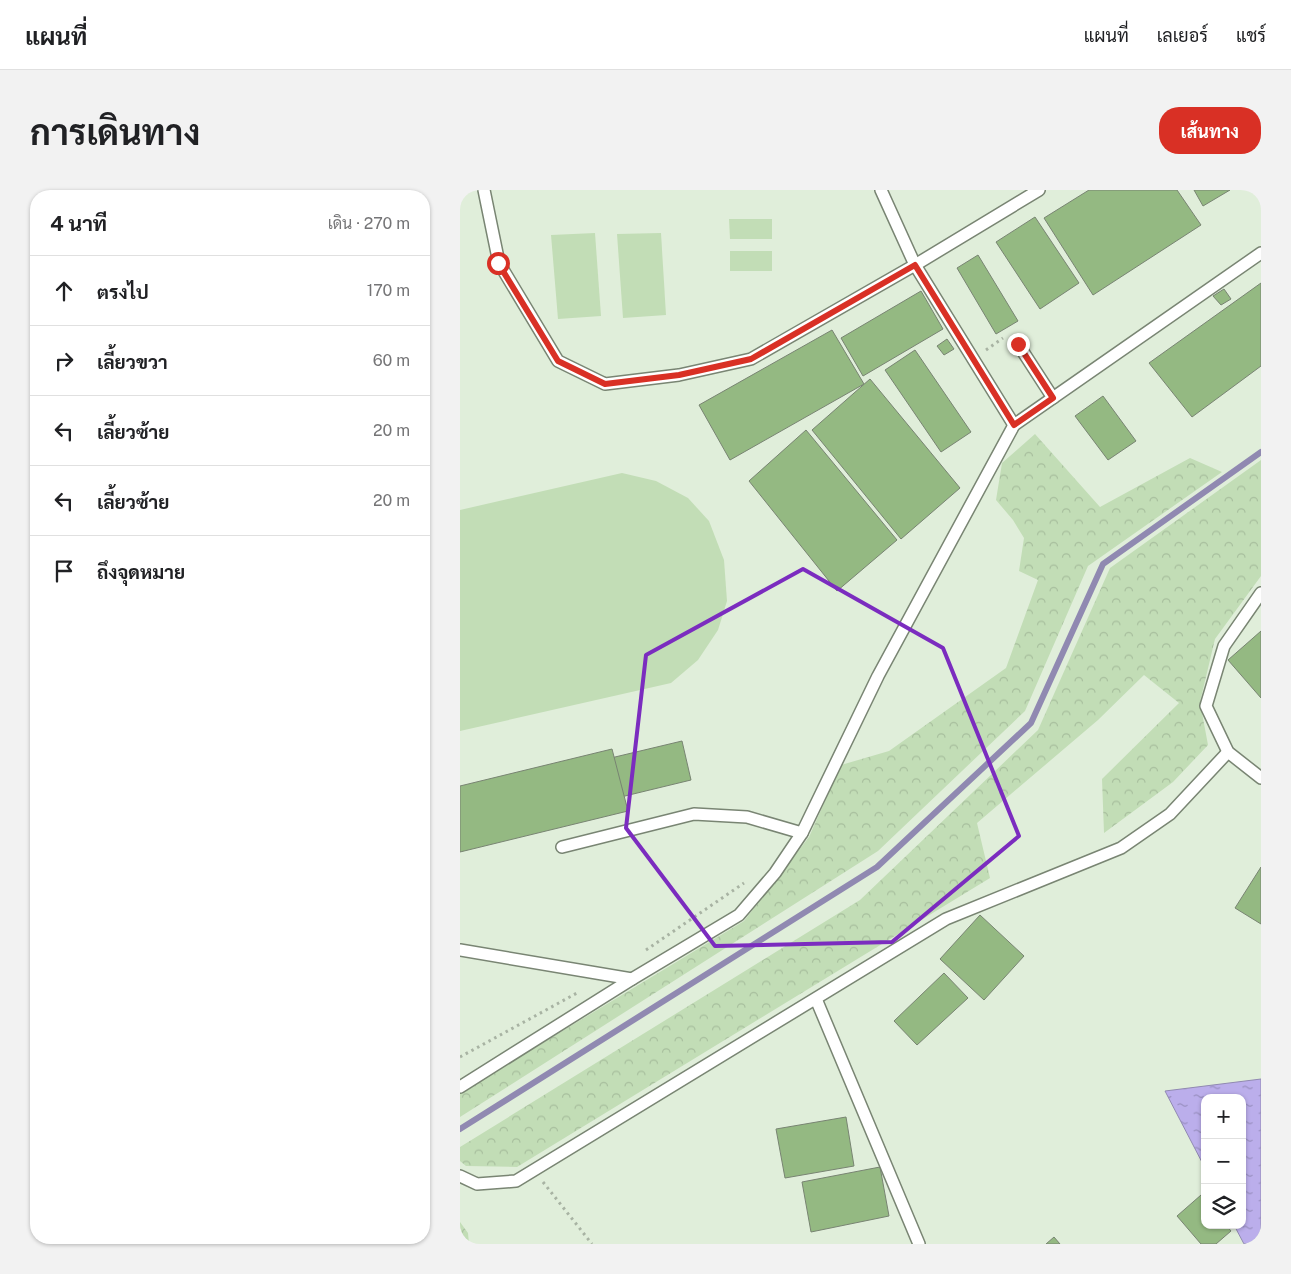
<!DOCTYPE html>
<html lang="th">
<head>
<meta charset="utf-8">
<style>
	:root { --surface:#fff; --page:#f2f2f2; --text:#202124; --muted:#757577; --line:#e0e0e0; --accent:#d93025 }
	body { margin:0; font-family:"Public Sans",Sarabun,sans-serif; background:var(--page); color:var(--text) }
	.controls { position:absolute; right:15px; bottom:15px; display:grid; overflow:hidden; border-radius:10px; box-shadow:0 1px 4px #0004 }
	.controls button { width:45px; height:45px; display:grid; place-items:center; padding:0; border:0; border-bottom:1px solid var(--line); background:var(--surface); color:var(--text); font:25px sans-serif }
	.stop { position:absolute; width:15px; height:15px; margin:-11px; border:4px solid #d93025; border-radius:50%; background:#fff }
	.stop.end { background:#d93025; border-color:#fff; box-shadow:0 1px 5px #0008 }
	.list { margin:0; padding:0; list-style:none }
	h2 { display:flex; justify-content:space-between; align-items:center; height:65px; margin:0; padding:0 20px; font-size:21px }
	h2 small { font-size:16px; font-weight:400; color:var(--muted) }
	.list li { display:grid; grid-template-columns:32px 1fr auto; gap:15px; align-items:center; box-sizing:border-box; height:70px; padding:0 20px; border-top:1px solid var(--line) }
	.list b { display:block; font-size:19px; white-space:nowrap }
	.list em { font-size:16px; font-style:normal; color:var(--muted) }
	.icon { flex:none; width:28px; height:28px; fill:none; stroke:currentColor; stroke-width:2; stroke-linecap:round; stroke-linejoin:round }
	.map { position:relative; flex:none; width:801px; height:1054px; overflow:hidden; border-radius:20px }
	header { display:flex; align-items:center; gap:30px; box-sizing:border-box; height:70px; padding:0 25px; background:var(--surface); border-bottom:1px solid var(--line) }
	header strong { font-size:24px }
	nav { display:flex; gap:28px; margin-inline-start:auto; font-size:18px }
	.intro { display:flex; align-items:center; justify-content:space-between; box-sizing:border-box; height:120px; padding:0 30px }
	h1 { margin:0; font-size:35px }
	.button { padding:12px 22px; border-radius:20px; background:var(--accent); color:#fff; font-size:18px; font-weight:700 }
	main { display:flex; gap:30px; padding:0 30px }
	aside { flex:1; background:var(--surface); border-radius:20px; box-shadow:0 1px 4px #0004 }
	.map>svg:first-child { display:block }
</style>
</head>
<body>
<header>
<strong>แผนที่</strong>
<nav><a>แผนที่</a><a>เลเยอร์</a><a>แชร์</a></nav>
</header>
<div class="intro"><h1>การเดินทาง</h1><a class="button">เส้นทาง</a></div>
<main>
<aside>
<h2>4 นาที<small>เดิน · 270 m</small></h2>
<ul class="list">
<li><svg class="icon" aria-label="ahead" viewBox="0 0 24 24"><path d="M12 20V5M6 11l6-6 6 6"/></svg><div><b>ตรงไป</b></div><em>170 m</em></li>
<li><svg class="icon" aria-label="right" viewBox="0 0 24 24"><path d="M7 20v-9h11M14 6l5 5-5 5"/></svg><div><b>เลี้ยวขวา</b></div><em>60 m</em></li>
<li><svg class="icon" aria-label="left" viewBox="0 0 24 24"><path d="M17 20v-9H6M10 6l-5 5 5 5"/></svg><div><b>เลี้ยวซ้าย</b></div><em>20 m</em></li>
<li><svg class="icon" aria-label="left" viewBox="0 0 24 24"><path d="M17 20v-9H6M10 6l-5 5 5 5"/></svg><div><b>เลี้ยวซ้าย</b></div><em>20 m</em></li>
<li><svg class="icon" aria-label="arrive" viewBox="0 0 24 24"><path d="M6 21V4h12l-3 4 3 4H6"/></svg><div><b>ถึงจุดหมาย</b></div></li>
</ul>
</aside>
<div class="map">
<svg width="801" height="1054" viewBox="0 0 801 1054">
	<defs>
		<pattern id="forest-crowns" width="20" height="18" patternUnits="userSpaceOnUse" patternTransform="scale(1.25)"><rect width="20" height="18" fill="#c2ddb6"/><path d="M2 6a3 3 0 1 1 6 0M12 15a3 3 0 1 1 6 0" fill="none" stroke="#a7be9d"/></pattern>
		<pattern id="water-ripples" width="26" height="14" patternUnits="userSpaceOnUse" patternTransform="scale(1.25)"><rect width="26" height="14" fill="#bbaeeb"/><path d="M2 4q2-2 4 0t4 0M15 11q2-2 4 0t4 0" fill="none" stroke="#988ebf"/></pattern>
	</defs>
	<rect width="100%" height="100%" fill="#e0eeda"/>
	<g fill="#c2ddb6">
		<path d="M269 29H312V49H270Z"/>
		<path d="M135 43 141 126 98 129 91 45Z"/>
		<path d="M201 43 206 125 163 128 157 44Z"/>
		<rect x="270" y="61" width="42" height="20"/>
		<path d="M162 283 196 291 228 308 249 331 264 370 267 411 258 440 238 470 211 493 0 541V320Z"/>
	</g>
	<g fill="url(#forest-crowns)">
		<path d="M575 244 640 317 730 268 762 282 628 376 565 521 418 661 0 927V903L284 731 349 647 381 575 429 561 546 478 578 390 559 381 564 348 553 330 536 310 542 273Z"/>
		<path d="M801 270V386L755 449 740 512 748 555 713 592 644 643 642 589 719 513 684 485 638 530 517 633 530 688 57 977 6 976 0 971V957L400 710 578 540 650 378Z"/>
		<path d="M0 1032 8 1043 9 1054H0Z"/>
	</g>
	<path fill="url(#water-ripples)" stroke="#9089b1" d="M801 889V1054H784L774 1035H782V908H745V978L705 901Z"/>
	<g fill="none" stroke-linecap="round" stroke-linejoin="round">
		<path stroke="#9089b1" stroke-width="6" d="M0 939 417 677 571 533 643 374 801 262"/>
	</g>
	<g fill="#94b982" stroke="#788472">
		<path d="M629 0H717L741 35 633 105 584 28Z"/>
		<path d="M734 0H770L743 16Z"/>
		<path d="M575 27 619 93 580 119 536 52Z"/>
		<path d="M518 65 558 131 536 144 497 78Z"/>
		<path d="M801 93V176L732 227 689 173Z"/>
		<path d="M764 99 771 109 761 115 753 106Z"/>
		<path d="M461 101 483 139 403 186 381 148Z"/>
		<path d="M372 140 404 194 270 270 239 215Z"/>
		<path d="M487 149 494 159 484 165 477 156Z"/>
		<path d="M455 160 511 242 481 262 425 180Z"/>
		<path d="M410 189 500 298 441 349 352 240Z"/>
		<path d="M643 206 676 251 648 270 615 226Z"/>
		<path d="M346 240 437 350 377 401 289 291Z"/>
		<path d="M801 441V508L768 470Z"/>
		<path d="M222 551 231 590 0 646V604Z"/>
		<path d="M152 559 168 621 0 662V596Z"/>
		<path d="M801 677V734L775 718Z"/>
		<path d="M520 725 564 766 524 810 480 769Z"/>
		<path d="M484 783 508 808 457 855 434 831Z"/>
		<path d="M386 927 394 976 325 988 316 939Z"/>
		<path d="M420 977 429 1026 351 1042 342 992Z"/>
		<path d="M741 1005 745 1009V1035H766L771 1041 756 1054H741L717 1026Z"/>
		<path d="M594 1047 600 1054H586Z"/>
	</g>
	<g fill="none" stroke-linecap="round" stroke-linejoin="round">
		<g stroke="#798573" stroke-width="14">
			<g id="lane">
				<path d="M24 0 39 73 98 171 145 194 219 185 291 169 455 75 579 0"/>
				<path d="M421 0 455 75 554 235"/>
				<path d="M558 154 593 208"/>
				<path d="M801 403 764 456 746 516 768 562 801 588"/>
				<path d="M102 657 234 624 287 627 342 643"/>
				<path d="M0 760 172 789"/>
				<path d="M356 809 459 1054"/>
				<path d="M0 897 172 789 279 725 315 683 342 643 418 486 554 235 801 63"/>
				<path d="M0 986 17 994 56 991 486 729 661 658 710 624 768 562"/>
			</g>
		</g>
		<g stroke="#a8b3a3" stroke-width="3" stroke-dasharray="2.5 4" stroke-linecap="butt">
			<path d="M526 160 543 148"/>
			<path d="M186 760 284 693"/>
			<path d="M0 867 117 803"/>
			<path d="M83 992 132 1054"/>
		</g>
		<use href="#lane" stroke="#fff" stroke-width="11"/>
	</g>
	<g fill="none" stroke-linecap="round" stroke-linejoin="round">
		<path stroke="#d93025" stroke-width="6" d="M38 73 98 171 145 194 219 185 291 169 455 75 554 235 593 208 558 154"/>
	</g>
	<path fill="none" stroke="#7b2cbf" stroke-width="4" stroke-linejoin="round" d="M343 379 483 458 559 646 432 752 255 756 166 638 186 465Z"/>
</svg>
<div class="controls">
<button>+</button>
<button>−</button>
<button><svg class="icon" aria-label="layers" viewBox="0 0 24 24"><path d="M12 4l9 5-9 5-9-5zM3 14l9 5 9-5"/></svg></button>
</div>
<div class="stop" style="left:38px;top:73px"></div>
<div class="stop end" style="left:558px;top:154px"></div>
</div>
</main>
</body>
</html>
